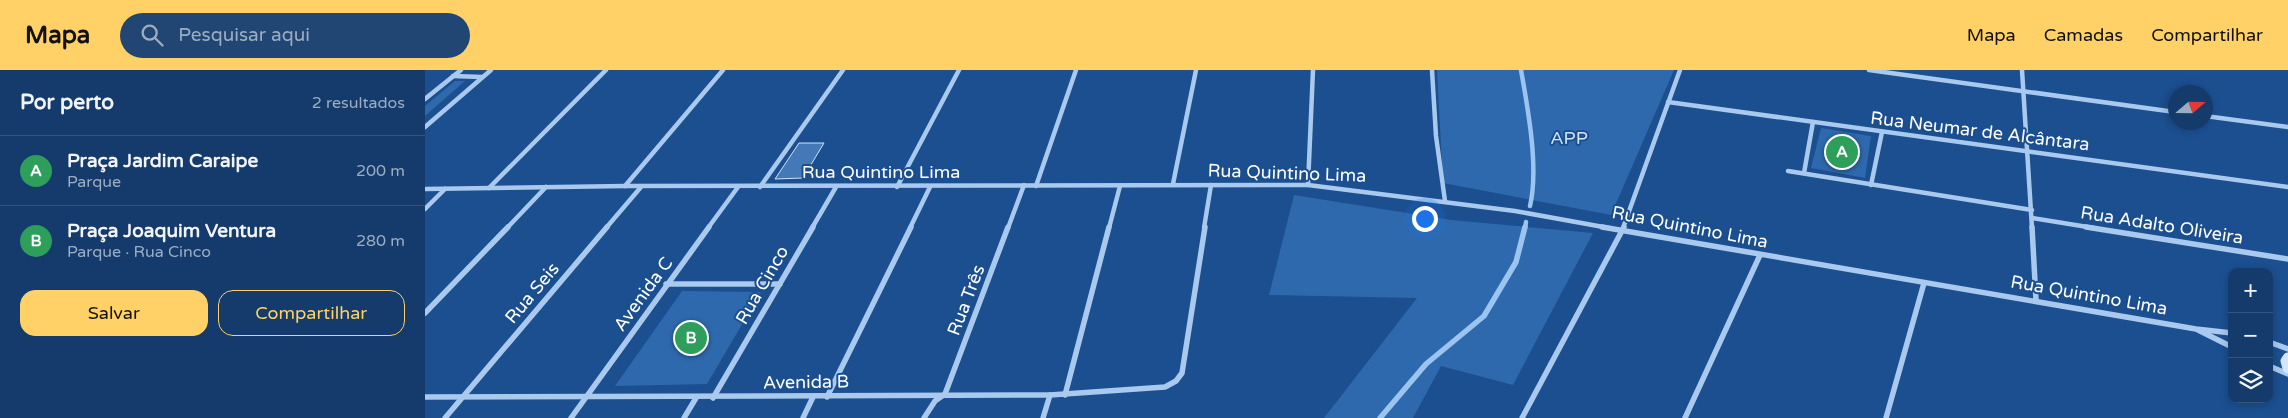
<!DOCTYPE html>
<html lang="pt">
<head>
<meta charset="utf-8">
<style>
	:root { --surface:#143b6b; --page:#214673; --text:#f1f3f6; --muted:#9dadc1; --line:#33557e; --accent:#ffd166 }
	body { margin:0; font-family:"Varela Round",sans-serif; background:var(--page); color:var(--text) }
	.controls { position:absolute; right:15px; bottom:15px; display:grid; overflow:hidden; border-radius:10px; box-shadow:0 2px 8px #0003 }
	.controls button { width:45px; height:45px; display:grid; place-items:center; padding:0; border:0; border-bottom:1px solid var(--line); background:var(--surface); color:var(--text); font:25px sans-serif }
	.compass { position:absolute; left:1743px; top:15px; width:45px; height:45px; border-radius:50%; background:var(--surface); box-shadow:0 2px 8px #0003; rotate:70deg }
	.you { position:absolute; left:999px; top:148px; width:18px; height:18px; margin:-12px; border:4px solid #fff; border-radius:50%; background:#1a73e8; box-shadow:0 0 0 8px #1a73e833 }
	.badge { display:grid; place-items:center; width:32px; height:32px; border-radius:50%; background:var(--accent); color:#fff; font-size:16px; font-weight:700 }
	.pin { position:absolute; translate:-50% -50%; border:2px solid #fff; box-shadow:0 1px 5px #0006 }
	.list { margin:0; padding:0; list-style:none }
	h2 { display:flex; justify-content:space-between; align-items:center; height:65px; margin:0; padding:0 20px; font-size:21px }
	h2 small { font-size:16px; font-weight:400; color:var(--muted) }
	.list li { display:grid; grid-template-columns:32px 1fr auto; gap:15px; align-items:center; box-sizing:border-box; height:70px; padding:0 20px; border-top:1px solid var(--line) }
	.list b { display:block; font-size:19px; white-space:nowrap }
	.list p { margin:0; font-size:16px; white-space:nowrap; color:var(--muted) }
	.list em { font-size:16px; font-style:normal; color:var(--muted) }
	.actions { display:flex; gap:10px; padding:15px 20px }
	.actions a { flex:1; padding:11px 0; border:1px solid var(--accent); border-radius:15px; text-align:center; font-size:18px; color:var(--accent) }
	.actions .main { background:var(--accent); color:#111 }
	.icon { flex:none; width:28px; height:28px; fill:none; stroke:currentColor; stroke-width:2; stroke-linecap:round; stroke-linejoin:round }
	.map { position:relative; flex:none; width:1863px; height:348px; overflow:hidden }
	header { display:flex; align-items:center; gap:30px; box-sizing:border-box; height:70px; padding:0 25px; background:var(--accent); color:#111 }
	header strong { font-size:24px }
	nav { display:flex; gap:28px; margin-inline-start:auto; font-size:18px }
	.search { width:350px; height:45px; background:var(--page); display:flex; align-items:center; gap:12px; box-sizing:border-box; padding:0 18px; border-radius:28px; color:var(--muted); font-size:19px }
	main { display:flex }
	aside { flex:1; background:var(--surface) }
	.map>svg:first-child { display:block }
</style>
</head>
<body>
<header>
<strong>Mapa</strong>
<div class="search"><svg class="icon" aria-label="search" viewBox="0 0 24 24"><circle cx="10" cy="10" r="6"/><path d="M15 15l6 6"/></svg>Pesquisar aqui</div>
<nav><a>Mapa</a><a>Camadas</a><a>Compartilhar</a></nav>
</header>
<main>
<aside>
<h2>Por perto<small>2 resultados</small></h2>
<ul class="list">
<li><span class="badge" style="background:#2e9e5b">A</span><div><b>Praça Jardim Caraipe</b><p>Parque</p></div><em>200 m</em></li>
<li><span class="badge" style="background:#2e9e5b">B</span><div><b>Praça Joaquim Ventura</b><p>Parque · Rua Cinco</p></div><em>280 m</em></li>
</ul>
<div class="actions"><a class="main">Salvar</a><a>Compartilhar</a></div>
</aside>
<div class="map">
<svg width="1863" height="348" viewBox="0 0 1863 348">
	<rect width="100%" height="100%" fill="#1b4f8f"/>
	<g fill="#2e69ad">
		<path d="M1012 0H1249L1186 145 1018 113Z"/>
		<path d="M30 11H40L0 46V36Z"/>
		<path d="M1396 58 1446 66 1440 108 1386 98Z"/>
		<path d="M869 125 1026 150 1168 163 1088 315 1016 296 988 348H899L992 228 844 225Z"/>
		<path d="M257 221 336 222 282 314 190 316Z"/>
	</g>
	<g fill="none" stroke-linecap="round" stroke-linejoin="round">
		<g stroke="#9cc4f0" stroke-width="4.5">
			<path d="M1096 0C1103 39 1114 98 1105 136"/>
			<path d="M1100 158 1101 152"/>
		</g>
		<path stroke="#9cc4f0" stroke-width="5.5" d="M955 348 1001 294 1059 246 1091 192 1100 157"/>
	</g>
	<path fill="#4478b7" stroke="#cfe3fa" d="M374 73H399L378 108 350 109Z"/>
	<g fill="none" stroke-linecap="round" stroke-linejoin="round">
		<g stroke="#a9c9ee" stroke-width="4.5">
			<path d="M1007 0 1011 66 1020 131"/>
			<path d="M1444 0 1750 42"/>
			<path d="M1597 0 1607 158"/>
			<path d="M28 6 57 7"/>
			<path d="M0 29 36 0"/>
			<path d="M1243 32 1863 117"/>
			<path d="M1780 46 1863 57"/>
			<path d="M0 57 66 0"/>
			<path d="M1363 101 1607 140"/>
			<path d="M1379 103 1388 52"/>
			<path d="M748 114 771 0"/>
			<path d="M883 115 888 0"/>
			<path d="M1446 115 1457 62"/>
			<path d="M200 116 298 0"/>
			<path d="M611 116 651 0"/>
			<path d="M335 117 418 0"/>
			<path d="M472 117 534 0"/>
			<path d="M64 118 181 0"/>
			<path d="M0 119 200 116 883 115 1090 141 1184 158"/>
			<path d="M0 139 20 119"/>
			<path d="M1607 148 1669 158"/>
			<path d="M82 158 121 117"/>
			<path d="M181 158 216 117"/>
			<path d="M283 158 313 117"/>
			<path d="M387 158 411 117"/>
			<path d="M485 158 505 117"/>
			<path d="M583 158 599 115"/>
			<path d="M684 158 695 116"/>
			<path d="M779 158 786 115"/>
			<path d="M1198 158 1255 0"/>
		</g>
		<g stroke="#a9c9ee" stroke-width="5.5">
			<path d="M1177 157 1771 259 1807 263"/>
			<path d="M1607 157 1611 230"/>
			<path d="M1661 157 1863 189"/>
			<path d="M241 214H355"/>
			<path d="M0 243 83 157"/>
			<path d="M1773 260 1807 277"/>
			<path d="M1844 272 1863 279"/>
			<path d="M1844 296 1863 304"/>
			<path d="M640 325 684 157"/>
			<path d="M0 327 625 325 740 317 751 311 757 303 780 157"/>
			<path d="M402 327 486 157"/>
			<path d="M288 328 388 157"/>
			<path d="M20 348 182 157"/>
			<path d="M146 348 284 157"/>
			<path d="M259 348 271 328"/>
			<path d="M378 348 388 327"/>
			<path d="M499 348 510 331 520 324 583 157"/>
			<path d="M618 348 625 325"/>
			<path d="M1097 348 1199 157"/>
			<path d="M1260 348 1335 185"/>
			<path d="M1461 348 1499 213"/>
		</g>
		<path stroke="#d6e6fa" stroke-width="11" d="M1863 288 1861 291 1863 298"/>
	</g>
	<g text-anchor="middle" stroke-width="4" stroke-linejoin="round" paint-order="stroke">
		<g font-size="18" fill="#fff" stroke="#1b4f8f">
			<text transform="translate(1555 61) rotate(7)" y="6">Rua Neumar de Alcântara</text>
			<text x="456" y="108">Rua Quintino Lima</text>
			<text transform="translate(862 103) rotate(2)" y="6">Rua Quintino Lima</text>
			<text transform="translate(1737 155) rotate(9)" y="6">Rua Adalto Oliveira</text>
			<text transform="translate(1265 157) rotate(11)" y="6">Rua Quintino Lima</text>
			<text transform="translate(337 215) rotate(-60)" y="6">Rua Cinco</text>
			<text transform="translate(107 223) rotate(-50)" y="6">Rua Seis</text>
			<text transform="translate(218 224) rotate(-54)" y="6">Avenida C</text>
			<text transform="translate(1664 225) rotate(10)" y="6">Rua Quintino Lima</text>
			<text transform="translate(541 230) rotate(-69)" y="6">Rua Três</text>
			<text transform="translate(381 312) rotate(-1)" y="6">Avenida B</text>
		</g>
		<g font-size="18" fill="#cfe3fa" stroke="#1b4f8f">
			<text x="1144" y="74">APP</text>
		</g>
	</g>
</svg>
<div class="controls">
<button>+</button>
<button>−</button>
<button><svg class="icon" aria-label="layers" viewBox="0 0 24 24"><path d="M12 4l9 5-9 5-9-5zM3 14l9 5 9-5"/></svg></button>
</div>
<svg class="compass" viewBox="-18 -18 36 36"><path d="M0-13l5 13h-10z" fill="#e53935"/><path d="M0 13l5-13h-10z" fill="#9dadc1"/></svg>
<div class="you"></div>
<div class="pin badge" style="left:1417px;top:82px;background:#2e9e5b">A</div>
<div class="pin badge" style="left:266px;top:268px;background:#2e9e5b">B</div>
</div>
</main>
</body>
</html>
